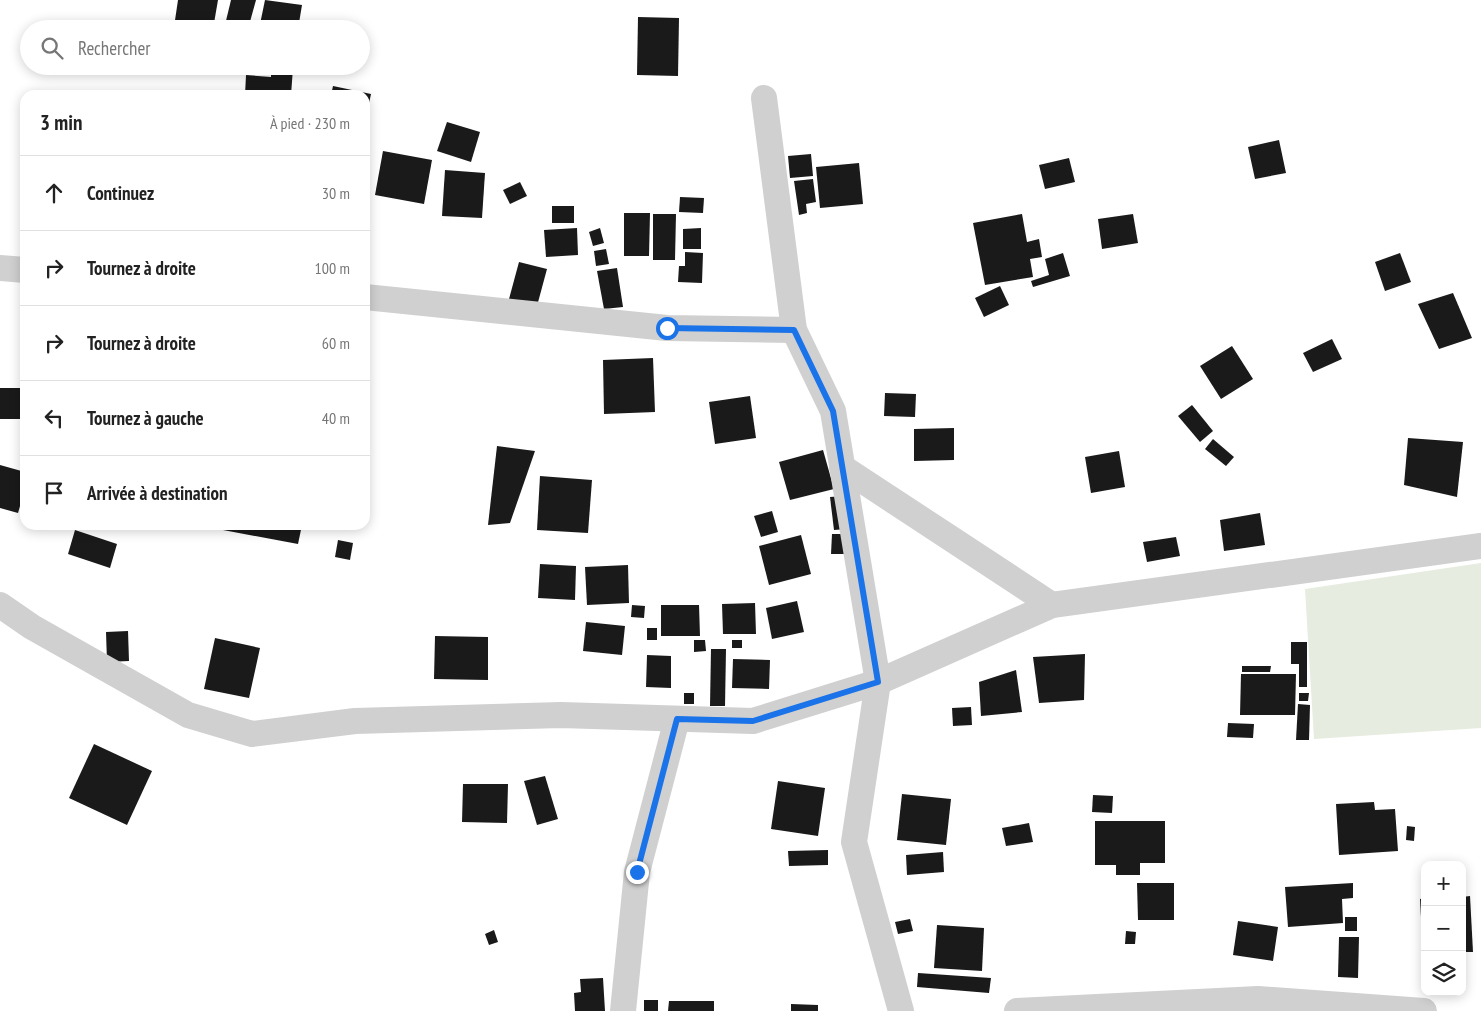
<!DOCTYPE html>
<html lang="fr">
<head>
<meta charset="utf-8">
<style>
	:root { --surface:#fff; --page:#f2f2f2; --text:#222; --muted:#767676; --line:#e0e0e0 }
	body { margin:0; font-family:"PT Sans Narrow",sans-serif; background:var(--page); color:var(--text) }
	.controls { position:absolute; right:15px; bottom:15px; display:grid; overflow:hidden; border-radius:10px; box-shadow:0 2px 12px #0003 }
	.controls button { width:45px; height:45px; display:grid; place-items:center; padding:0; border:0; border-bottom:1px solid var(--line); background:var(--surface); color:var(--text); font:25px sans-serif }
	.stop { position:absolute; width:15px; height:15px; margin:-11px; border:4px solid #1a73e8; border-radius:50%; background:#fff }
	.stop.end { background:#1a73e8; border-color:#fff; box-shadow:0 1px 5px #0008 }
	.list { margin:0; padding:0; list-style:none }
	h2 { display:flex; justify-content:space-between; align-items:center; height:65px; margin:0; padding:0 20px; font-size:21px }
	h2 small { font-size:16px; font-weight:400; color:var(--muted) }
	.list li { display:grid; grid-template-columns:32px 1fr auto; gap:15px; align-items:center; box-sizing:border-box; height:75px; padding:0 20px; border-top:1px solid var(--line) }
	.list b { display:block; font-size:19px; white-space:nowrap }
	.list em { font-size:16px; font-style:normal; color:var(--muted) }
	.icon { flex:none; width:28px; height:28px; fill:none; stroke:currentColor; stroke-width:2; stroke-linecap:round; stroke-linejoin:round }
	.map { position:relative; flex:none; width:1481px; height:1011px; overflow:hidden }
	.search { position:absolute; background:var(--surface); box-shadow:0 2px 12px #0003; left:20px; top:20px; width:350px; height:55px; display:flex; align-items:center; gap:12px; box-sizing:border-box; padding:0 18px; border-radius:28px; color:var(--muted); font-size:19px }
	.panel { position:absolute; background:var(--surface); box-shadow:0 2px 12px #0003; left:20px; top:90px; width:350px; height:440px; border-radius:15px }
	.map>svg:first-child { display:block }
</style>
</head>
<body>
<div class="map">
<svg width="1481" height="1011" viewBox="0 0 1481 1011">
	<rect width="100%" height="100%" fill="#fff"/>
	<path fill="#e6ecdf" d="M1481 563V728L1314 739 1305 589Z"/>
	<g fill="#1a1a1a">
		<path d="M178 0H218L213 29H188L174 27Z"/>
		<path d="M231 0H256L248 29H224Z"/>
		<path d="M265 0 302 5 298 29H259Z"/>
		<path d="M638 17 679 18 678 76 637 75Z"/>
		<path d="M271 66 293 68 291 95H245L246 75 271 77Z"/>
		<path d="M333 86 371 94 366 118 365 95H331Z"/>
		<path d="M447 122 480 132 471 162 437 151Z"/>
		<path d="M1279 140 1286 173 1255 179 1248 147Z"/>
		<path d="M383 151 432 160 424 204 375 195Z"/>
		<path d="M811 154 813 176 790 178 788 156Z"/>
		<path d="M1069 158 1075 182 1045 189 1039 165Z"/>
		<path d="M859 163 863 204 820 208 816 167Z"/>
		<path d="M445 170 485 173 482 218 442 216Z"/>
		<path d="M813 179 816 202 806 204 807 213 799 215 794 181Z"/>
		<path d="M520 182 527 196 510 204 503 190Z"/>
		<path d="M680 197 704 198 703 213 679 212Z"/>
		<rect x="552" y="206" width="22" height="17"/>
		<path d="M624 213H650L649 256H624Z"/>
		<path d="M653 214H676L675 260H653Z"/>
		<path d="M1022 214 1027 242 1039 239 1042 257 1030 259 1033 277 985 285 973 223Z"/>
		<path d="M1133 214 1138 243 1102 249 1098 219Z"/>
		<path d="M577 228 578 255 546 257 544 230Z"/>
		<path d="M600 228 604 243 593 246 589 232Z"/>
		<path d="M701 228V249H683V229Z"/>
		<path d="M606 249 609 264 596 266 594 251Z"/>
		<path d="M685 252 703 253 702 283 678 282 679 266H685Z"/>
		<path d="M1063 253 1070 276 1033 287 1031 281 1049 275 1045 259Z"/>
		<path d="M1400 253 1411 282 1385 291 1375 262Z"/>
		<path d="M519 262 547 269 537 306 509 299Z"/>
		<path d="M617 268 623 307 604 309 597 271Z"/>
		<path d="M1000 286 1009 305 984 317 975 298Z"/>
		<path d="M1453 293 1472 338 1439 349 1418 304Z"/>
		<path d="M1332 339 1342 359 1313 372 1303 353Z"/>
		<path d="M1232 346 1253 379 1221 399 1200 366Z"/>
		<path d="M653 358 655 412 604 414 603 360Z"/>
		<rect x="0" y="388" width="20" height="31"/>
		<path d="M885 393 916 394 915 417 884 416Z"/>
		<path d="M750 396 756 438 715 444 709 402Z"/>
		<path d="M1192 405 1213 431 1200 442 1178 416Z"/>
		<path d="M954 428V460L914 461V429Z"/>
		<path d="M1408 438 1463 442 1457 497 1404 485Z"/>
		<path d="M1213 439 1234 457 1226 466 1205 449Z"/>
		<path d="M497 446 535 451 510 523 488 525Z"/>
		<path d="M823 450 834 489 790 500 779 462Z"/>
		<path d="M1119 451 1125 487 1091 493 1085 457Z"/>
		<path d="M0 465 25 472V489L18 513 0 508Z"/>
		<path d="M540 476 592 480 588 533 537 530Z"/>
		<path d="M844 496 847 529 834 530 830 497Z"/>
		<path d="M772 511 778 532 761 537 754 516Z"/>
		<path d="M1260 513 1265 545 1224 551 1220 520Z"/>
		<path d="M224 525H302L298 544 223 530Z"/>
		<path d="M75 530 117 544 110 568 68 554Z"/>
		<path d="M832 534H848V554H831Z"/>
		<path d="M801 535 811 574 769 585 759 546Z"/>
		<path d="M1176 537 1180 556 1147 562 1143 542Z"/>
		<path d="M338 540 353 543 350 560 335 557Z"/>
		<path d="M540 564 576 566 575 600 538 598Z"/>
		<path d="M628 565 629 603 587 605 585 567Z"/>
		<path d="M797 601 804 632 772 639 766 608Z"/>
		<path d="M755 603 756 634H723L722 604Z"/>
		<path d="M632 605 645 606 644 618 631 617Z"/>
		<path d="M661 605H699L700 636H661Z"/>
		<path d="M586 622 625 626 622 655 583 651Z"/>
		<rect x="647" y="628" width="10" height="12"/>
		<path d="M128 631 129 661 107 662 106 632Z"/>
		<path d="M435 636 488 637V680L434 679Z"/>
		<path d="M215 638 260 648 249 698 204 689Z"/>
		<path d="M694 640H705L706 651 694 652Z"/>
		<rect x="732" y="640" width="10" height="8"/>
		<path d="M1291 642H1307V687H1299V664H1291Z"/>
		<path d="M711 649H726L725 706H710Z"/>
		<path d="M1085 654 1084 700 1039 703 1033 657Z"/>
		<path d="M647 655 671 656V688L646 687Z"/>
		<path d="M733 659 770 660 769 689 732 688Z"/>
		<path d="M1242 666H1271L1270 672H1242Z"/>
		<path d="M1016 670 1022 712 981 716 979 682Z"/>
		<path d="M1241 674H1296L1295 715H1240Z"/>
		<rect x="684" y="693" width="10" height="11"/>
		<path d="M1299 693H1309L1308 701H1299Z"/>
		<path d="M1298 704 1310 705 1309 740H1296Z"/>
		<path d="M971 707 972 725 953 726 952 708Z"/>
		<path d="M1228 723 1254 724 1253 738 1227 737Z"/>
		<path d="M94 744 152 771 127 825 69 798Z"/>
		<path d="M545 776 558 819 537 825 524 781Z"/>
		<path d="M778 781 825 788 818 836 771 829Z"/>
		<path d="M463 784H508L507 823 462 822Z"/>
		<path d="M902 794 951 799 946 845 897 840Z"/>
		<path d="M1093 795 1113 796 1112 813 1092 812Z"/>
		<path d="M1374 802 1375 810 1395 809 1398 851 1339 855 1336 804Z"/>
		<path d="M1095 821H1165V863H1140V875H1116V865H1095Z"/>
		<path d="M1029 823 1033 842 1006 846 1002 828Z"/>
		<path d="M1407 826 1415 827 1414 841 1406 840Z"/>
		<path d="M828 850V865L789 866 788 851Z"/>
		<path d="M943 852 944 872 907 875 906 855Z"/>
		<path d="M1137 883H1174V920H1138Z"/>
		<path d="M1353 883V898L1342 899 1343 923 1288 927 1285 887Z"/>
		<path d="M1470 896 1473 952H1462V897Z"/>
		<path d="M1425 898V954H1423L1420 899Z"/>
		<rect x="1345" y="917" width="12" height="14"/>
		<path d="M910 919 913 931 898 934 895 922Z"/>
		<path d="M1238 921 1278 927 1273 961 1233 955Z"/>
		<path d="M937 925 984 928 982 971 934 968Z"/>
		<path d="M494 930 498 942 489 945 485 934Z"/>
		<path d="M1126 931 1136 932 1135 944H1125Z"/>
		<path d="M1339 937H1359L1358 978 1338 977Z"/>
		<path d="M918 973 991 978 989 993 917 987Z"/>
		<path d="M603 978 605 1011H575L574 993 581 992 580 979Z"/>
		<rect x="644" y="1000" width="14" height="11"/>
		<path d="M669 1001H714V1011H668Z"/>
		<path d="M791 1004 818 1005V1011H791Z"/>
	</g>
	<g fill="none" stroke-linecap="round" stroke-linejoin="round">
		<g stroke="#d0d0d0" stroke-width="26">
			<path d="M764 98 794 330 833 411 878 682 854 842 901 1011"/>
			<path d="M0 268 25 270"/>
			<path d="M365 297 667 328 794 330"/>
			<path d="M842 467 1052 605"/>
			<path d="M0 605 32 627 188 715 252 734 355 721 561 715 753 721 878 682 1052 605 1481 546"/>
			<path d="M623 1011 637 872 677 719"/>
			<path d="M1017 1011 1258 999 1424 1011"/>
		</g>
	</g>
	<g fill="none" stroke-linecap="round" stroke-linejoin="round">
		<path stroke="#1a73e8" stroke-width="6" d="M637 872 677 719 753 721 878 682 833 411 794 330 667 328"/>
	</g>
</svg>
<div class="controls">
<button>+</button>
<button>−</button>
<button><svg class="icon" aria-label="layers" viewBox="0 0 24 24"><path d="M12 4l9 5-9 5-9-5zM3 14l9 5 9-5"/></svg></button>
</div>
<div class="stop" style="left:667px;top:328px"></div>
<div class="stop end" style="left:637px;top:872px"></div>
<div class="search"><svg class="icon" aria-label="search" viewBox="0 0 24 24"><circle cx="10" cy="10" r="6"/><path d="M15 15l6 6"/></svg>Rechercher</div>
<section class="panel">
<h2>3 min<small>À pied · 230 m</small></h2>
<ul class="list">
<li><svg class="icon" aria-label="ahead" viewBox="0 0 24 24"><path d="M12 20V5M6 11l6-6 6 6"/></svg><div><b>Continuez</b></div><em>30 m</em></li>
<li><svg class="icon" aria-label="right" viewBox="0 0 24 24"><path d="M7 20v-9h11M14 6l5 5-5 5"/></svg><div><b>Tournez à droite</b></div><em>100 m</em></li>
<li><svg class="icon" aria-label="right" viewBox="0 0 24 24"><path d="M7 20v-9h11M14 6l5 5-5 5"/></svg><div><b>Tournez à droite</b></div><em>60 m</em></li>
<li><svg class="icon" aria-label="left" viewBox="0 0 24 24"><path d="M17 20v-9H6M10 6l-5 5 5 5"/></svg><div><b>Tournez à gauche</b></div><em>40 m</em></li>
<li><svg class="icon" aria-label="arrive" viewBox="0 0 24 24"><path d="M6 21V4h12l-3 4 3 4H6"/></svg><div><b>Arrivée à destination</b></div></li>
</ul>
</section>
</div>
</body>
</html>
